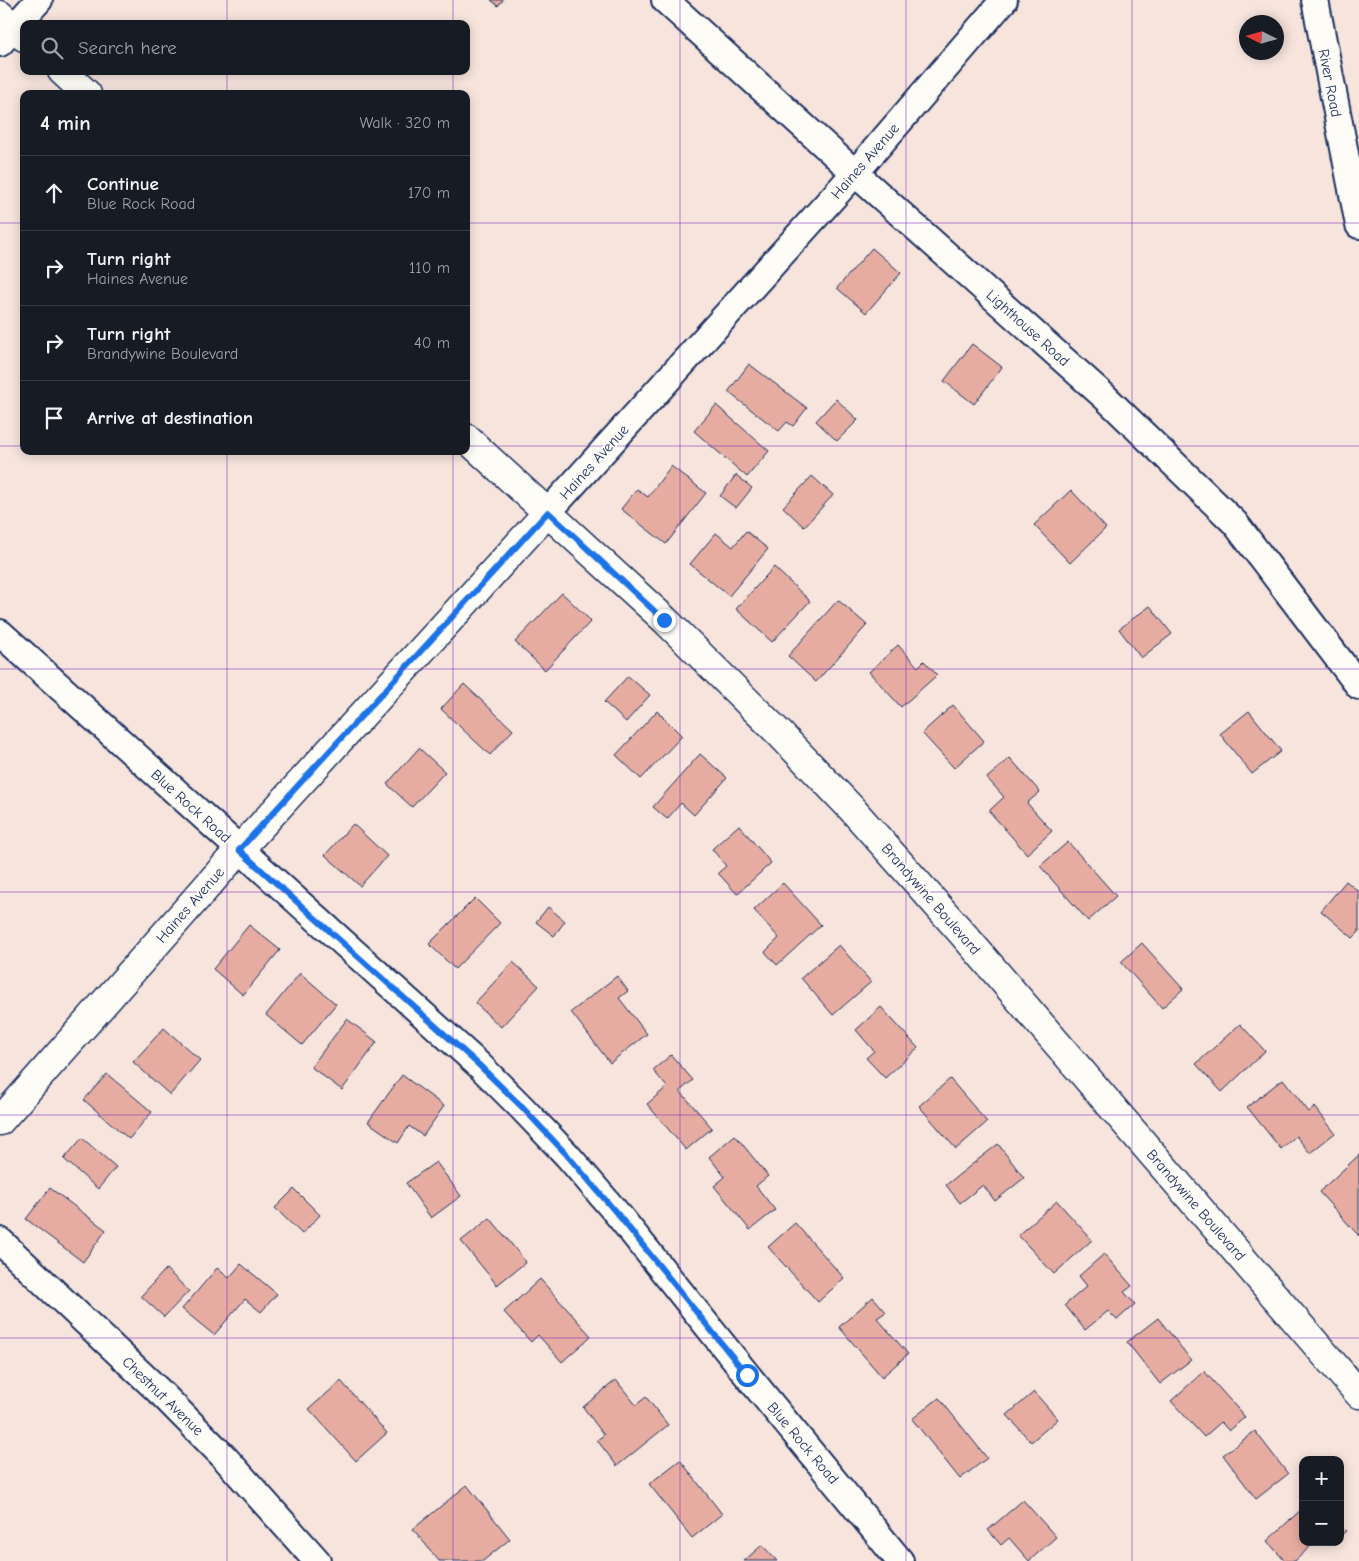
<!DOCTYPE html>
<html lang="en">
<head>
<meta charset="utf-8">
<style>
	:root { --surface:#171b24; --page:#242831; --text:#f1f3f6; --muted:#9ea1a6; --line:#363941 }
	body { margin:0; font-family:"Comic Neue",sans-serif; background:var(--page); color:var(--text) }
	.controls { position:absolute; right:15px; bottom:15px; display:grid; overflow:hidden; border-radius:10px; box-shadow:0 2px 12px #0003 }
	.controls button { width:45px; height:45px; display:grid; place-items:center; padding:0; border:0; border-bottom:1px solid var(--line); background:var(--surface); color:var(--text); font:25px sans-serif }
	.compass { position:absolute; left:1239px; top:15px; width:45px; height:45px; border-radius:50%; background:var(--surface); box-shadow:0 2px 12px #0003; rotate:275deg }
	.stop { position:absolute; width:15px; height:15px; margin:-11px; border:4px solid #1a73e8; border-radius:50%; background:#fff }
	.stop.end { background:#1a73e8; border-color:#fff; box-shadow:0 1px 5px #0008 }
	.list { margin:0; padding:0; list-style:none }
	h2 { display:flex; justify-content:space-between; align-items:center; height:65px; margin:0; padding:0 20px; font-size:21px }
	h2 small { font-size:16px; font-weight:400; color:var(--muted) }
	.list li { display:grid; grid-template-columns:32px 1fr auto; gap:15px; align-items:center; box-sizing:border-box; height:75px; padding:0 20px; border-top:1px solid var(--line) }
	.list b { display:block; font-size:19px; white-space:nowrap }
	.list p { margin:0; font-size:16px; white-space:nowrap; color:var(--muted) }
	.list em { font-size:16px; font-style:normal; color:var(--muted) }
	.icon { flex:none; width:28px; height:28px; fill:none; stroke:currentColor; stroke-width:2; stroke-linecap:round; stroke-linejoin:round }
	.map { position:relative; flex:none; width:1359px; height:1561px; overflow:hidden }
	.search { position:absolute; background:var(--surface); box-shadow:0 2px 12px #0003; left:20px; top:20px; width:450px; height:55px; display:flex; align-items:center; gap:12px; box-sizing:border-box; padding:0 18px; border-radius:10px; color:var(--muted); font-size:19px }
	.panel { position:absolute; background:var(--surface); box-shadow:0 2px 12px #0003; left:20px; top:90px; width:450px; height:365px; border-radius:10px }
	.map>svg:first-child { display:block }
</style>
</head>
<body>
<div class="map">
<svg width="1359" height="1561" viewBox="0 0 1359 1561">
	<rect width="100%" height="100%" fill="#f6e4dd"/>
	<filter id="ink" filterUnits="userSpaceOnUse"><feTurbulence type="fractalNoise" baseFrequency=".02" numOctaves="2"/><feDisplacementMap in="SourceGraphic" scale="10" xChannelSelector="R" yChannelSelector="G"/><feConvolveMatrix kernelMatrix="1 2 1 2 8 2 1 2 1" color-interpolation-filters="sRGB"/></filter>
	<g filter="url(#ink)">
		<g fill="#e6aca1" stroke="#1b2f5e">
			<path d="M491 0H503L498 6Z"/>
			<path d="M872 248 901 273 866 313 837 288Z"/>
			<path d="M972 344 1002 367 974 404 944 381Z"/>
			<path d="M749 364 807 408 793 426 787 422 779 431 728 392Z"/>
			<path d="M836 399 858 420 837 441 816 421Z"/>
			<path d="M716 405 769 451 747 477 694 431Z"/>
			<path d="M671 466 706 493 666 544 621 509 637 489 648 497Z"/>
			<path d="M736 475 752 488 736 508 720 496Z"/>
			<path d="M812 476 833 495 804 527 783 507Z"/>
			<path d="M1071 490 1106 528 1070 563 1034 525Z"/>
			<path d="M746 531 768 549 729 596 690 564 716 533 733 547Z"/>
			<path d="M774 567 810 601 772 642 736 609Z"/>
			<path d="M562 593 591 621 545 670 515 642Z"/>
			<path d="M838 600 867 625 816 682 788 656Z"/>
			<path d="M1150 606 1172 634 1141 658 1119 629Z"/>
			<path d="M898 645 918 667 924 661 937 675 901 707 869 672Z"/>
			<path d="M628 676 650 695 626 722 604 702Z"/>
			<path d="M464 684 513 730 490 755 441 709Z"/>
			<path d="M953 705 984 741 954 768 922 733Z"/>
			<path d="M657 711 682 736 641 779 616 755Z"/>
			<path d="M1249 711 1281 751 1252 774 1220 734Z"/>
			<path d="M419 748 445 772 412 807 387 784Z"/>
			<path d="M700 754 727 778 694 815 681 803 667 819 653 807Z"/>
			<path d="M1010 758 1040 792 1027 803 1052 831 1027 854 989 811 1004 797 987 778Z"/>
			<path d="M353 824 387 856 360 886 325 855Z"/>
			<path d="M739 825 771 863 737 894 718 873 726 866 712 849Z"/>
			<path d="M1068 842 1116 896 1088 921 1040 866Z"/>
			<path d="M1346 881 1359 892V932L1353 938 1321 911Z"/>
			<path d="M783 883 821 925 777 965 765 952 779 938 754 910Z"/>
			<path d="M475 898 500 923 455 969 429 944Z"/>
			<path d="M548 907 565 921 554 936 536 922Z"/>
			<path d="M249 925 280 950 243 995 213 969Z"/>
			<path d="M1142 943 1183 989 1162 1008 1121 962Z"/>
			<path d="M839 945 871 982 833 1015 801 978Z"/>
			<path d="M513 962 539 986 501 1027 475 1003Z"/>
			<path d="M300 973 336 1004 302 1045 266 1015Z"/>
			<path d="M617 976 628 991 619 998 647 1034 610 1063 571 1012Z"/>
			<path d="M881 1007 918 1048 885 1078 866 1058 874 1051 856 1030Z"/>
			<path d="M347 1019 377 1042 342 1090 311 1067Z"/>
			<path d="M1240 1024 1265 1051 1222 1092 1196 1064Z"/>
			<path d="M164 1028 200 1060 170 1095 133 1062Z"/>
			<path d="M671 1055 693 1080 680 1091 712 1128 686 1150 647 1104 667 1087 653 1070Z"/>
			<path d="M107 1074 152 1112 129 1139 84 1100Z"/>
			<path d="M402 1075 444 1106 423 1136 409 1126 398 1143 368 1122Z"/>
			<path d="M950 1079 987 1122 956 1149 919 1106Z"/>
			<path d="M1283 1079 1309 1112 1315 1107 1335 1133 1310 1153 1296 1136 1281 1149 1247 1107Z"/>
			<path d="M735 1135 768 1176 756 1186 775 1210 750 1230 714 1186 725 1177 709 1157Z"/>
			<path d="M82 1138 116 1167 98 1189 64 1159Z"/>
			<path d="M998 1144 1024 1178 995 1201 983 1185 960 1203 946 1185Z"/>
			<path d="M1359 1155V1236L1319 1192Z"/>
			<path d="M436 1162 461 1196 431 1218 406 1183Z"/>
			<path d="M50 1188 106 1230 83 1262 26 1219Z"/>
			<path d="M294 1189 320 1215 302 1234 275 1208Z"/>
			<path d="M1057 1201 1092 1240 1054 1274 1018 1235Z"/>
			<path d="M490 1218 526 1262 497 1285 461 1241Z"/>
			<path d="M795 1223 844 1278 818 1302 768 1247Z"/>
			<path d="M1104 1254 1132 1286 1124 1292 1135 1304 1117 1320 1108 1311 1085 1330 1065 1305 1087 1286 1079 1276Z"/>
			<path d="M241 1264 277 1294 261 1312 245 1299 214 1335 182 1309 217 1268 229 1278Z"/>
			<path d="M166 1269 189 1291 164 1317 141 1296Z"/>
			<path d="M540 1279 591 1336 562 1362 538 1335 531 1342 504 1312Z"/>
			<path d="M873 1297 886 1312 877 1318 908 1354 882 1377 839 1327Z"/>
			<path d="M1158 1318 1191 1360 1160 1384 1127 1342Z"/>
			<path d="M1204 1371 1245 1417 1229 1431 1221 1422 1204 1437 1171 1401Z"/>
			<path d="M616 1380 636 1405 646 1397 668 1425 617 1466 597 1440 604 1435 583 1407Z"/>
			<path d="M341 1381 387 1433 356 1461 309 1409Z"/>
			<path d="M1034 1392 1058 1419 1031 1442 1007 1415Z"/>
			<path d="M939 1398 987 1458 960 1479 912 1419Z"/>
			<path d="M1255 1431 1288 1474 1256 1499 1223 1455Z"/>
			<path d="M680 1460 722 1514 692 1538 649 1484Z"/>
			<path d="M467 1485 510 1539 483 1561H439L413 1529Z"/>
			<path d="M1023 1500 1056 1537 1029 1561 1009 1538 1001 1545 988 1530Z"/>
			<path d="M1303 1508V1542H1315L1295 1561H1285L1267 1541Z"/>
			<path d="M1340 1525 1346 1531 1340 1536Z"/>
			<path d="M762 1545 777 1561H744Z"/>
		</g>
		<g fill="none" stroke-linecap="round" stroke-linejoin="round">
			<g stroke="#1b2f5e" stroke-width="30">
				<g id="street">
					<path d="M665 0 855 173 1105 397 1235 523 1359 686"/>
					<path d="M1315 0 1359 225"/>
					<path d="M0 43 39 0"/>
					<path d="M548 512 855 173 1004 0"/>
					<path d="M0 633 479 1065 521 1107 567 1155 620 1217 747 1375 900 1561"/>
					<path d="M0 1241 161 1393 225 1458 317 1561"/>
				</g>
			</g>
			<g stroke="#1b2f5e" stroke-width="31">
				<g id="secondary">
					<path d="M0 15 24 37"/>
					<path d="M62 71 87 94"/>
					<path d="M466 438 665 620 780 734 851 808 962 933 1359 1394"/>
					<path d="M0 1121 239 850 548 512"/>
				</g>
			</g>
			<use href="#street" stroke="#fdfcf7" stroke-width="26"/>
			<use href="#secondary" stroke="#fdfcf7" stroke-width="28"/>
		</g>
	</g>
	<g fill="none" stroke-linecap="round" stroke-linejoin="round" filter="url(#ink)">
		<path stroke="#1a73e8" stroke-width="6" d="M664 620 548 512 239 850 479 1065 521 1106 567 1155 620 1217 747 1375"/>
	</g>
	<path fill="none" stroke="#7b2cbf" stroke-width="1" stroke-opacity="0.55" d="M227 0V24M453 0V24M680 0V1561M906 0V1561M1132 0V1561M227 71V94M453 71V94M0 223H24M466 223H1359M0 446H24M466 446H1359M227 451V1561M453 451V1561M0 669H1359M0 892H1359M0 1115H1359M0 1338H1359"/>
	<g text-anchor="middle" stroke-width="4" stroke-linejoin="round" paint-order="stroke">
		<g font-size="15" fill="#1b2f5e" stroke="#fdfcf7">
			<text transform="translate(1330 83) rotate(79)" y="5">River Road</text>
			<text transform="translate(865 161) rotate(-49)" y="5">Haines Avenue</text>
			<text transform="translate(1028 328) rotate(42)" y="5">Lighthouse Road</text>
			<text transform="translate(594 462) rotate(-48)" y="5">Haines Avenue</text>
			<text transform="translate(191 806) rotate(42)" y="5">Blue Rock Road</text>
			<text transform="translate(931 899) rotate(49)" y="5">Brandywine Boulevard</text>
			<text transform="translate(190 905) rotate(-49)" y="5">Haines Avenue</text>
			<text transform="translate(1196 1205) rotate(49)" y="5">Brandywine Boulevard</text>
			<text transform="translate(163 1396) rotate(44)" y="5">Chestnut Avenue</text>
			<text transform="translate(803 1443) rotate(50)" y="5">Blue Rock Road</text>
		</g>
	</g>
</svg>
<div class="controls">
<button>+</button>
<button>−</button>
</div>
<svg class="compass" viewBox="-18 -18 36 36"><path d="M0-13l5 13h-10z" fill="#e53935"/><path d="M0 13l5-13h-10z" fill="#9ea1a6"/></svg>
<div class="stop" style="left:747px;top:1375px"></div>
<div class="stop end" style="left:664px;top:620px"></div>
<div class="search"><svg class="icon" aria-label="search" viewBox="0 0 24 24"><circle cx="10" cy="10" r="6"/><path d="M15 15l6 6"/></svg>Search here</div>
<section class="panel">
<h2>4 min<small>Walk · 320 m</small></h2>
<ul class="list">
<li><svg class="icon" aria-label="ahead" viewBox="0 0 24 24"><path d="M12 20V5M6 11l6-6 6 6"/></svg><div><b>Continue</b><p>Blue Rock Road</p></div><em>170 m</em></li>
<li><svg class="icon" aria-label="right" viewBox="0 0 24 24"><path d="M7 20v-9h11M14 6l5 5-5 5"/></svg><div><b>Turn right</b><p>Haines Avenue</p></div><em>110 m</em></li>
<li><svg class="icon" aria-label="right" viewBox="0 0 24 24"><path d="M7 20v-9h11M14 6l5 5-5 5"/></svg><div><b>Turn right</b><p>Brandywine Boulevard</p></div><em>40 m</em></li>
<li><svg class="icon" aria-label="arrive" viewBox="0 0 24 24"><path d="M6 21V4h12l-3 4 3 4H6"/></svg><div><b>Arrive at destination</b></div></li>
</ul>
</section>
</div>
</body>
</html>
